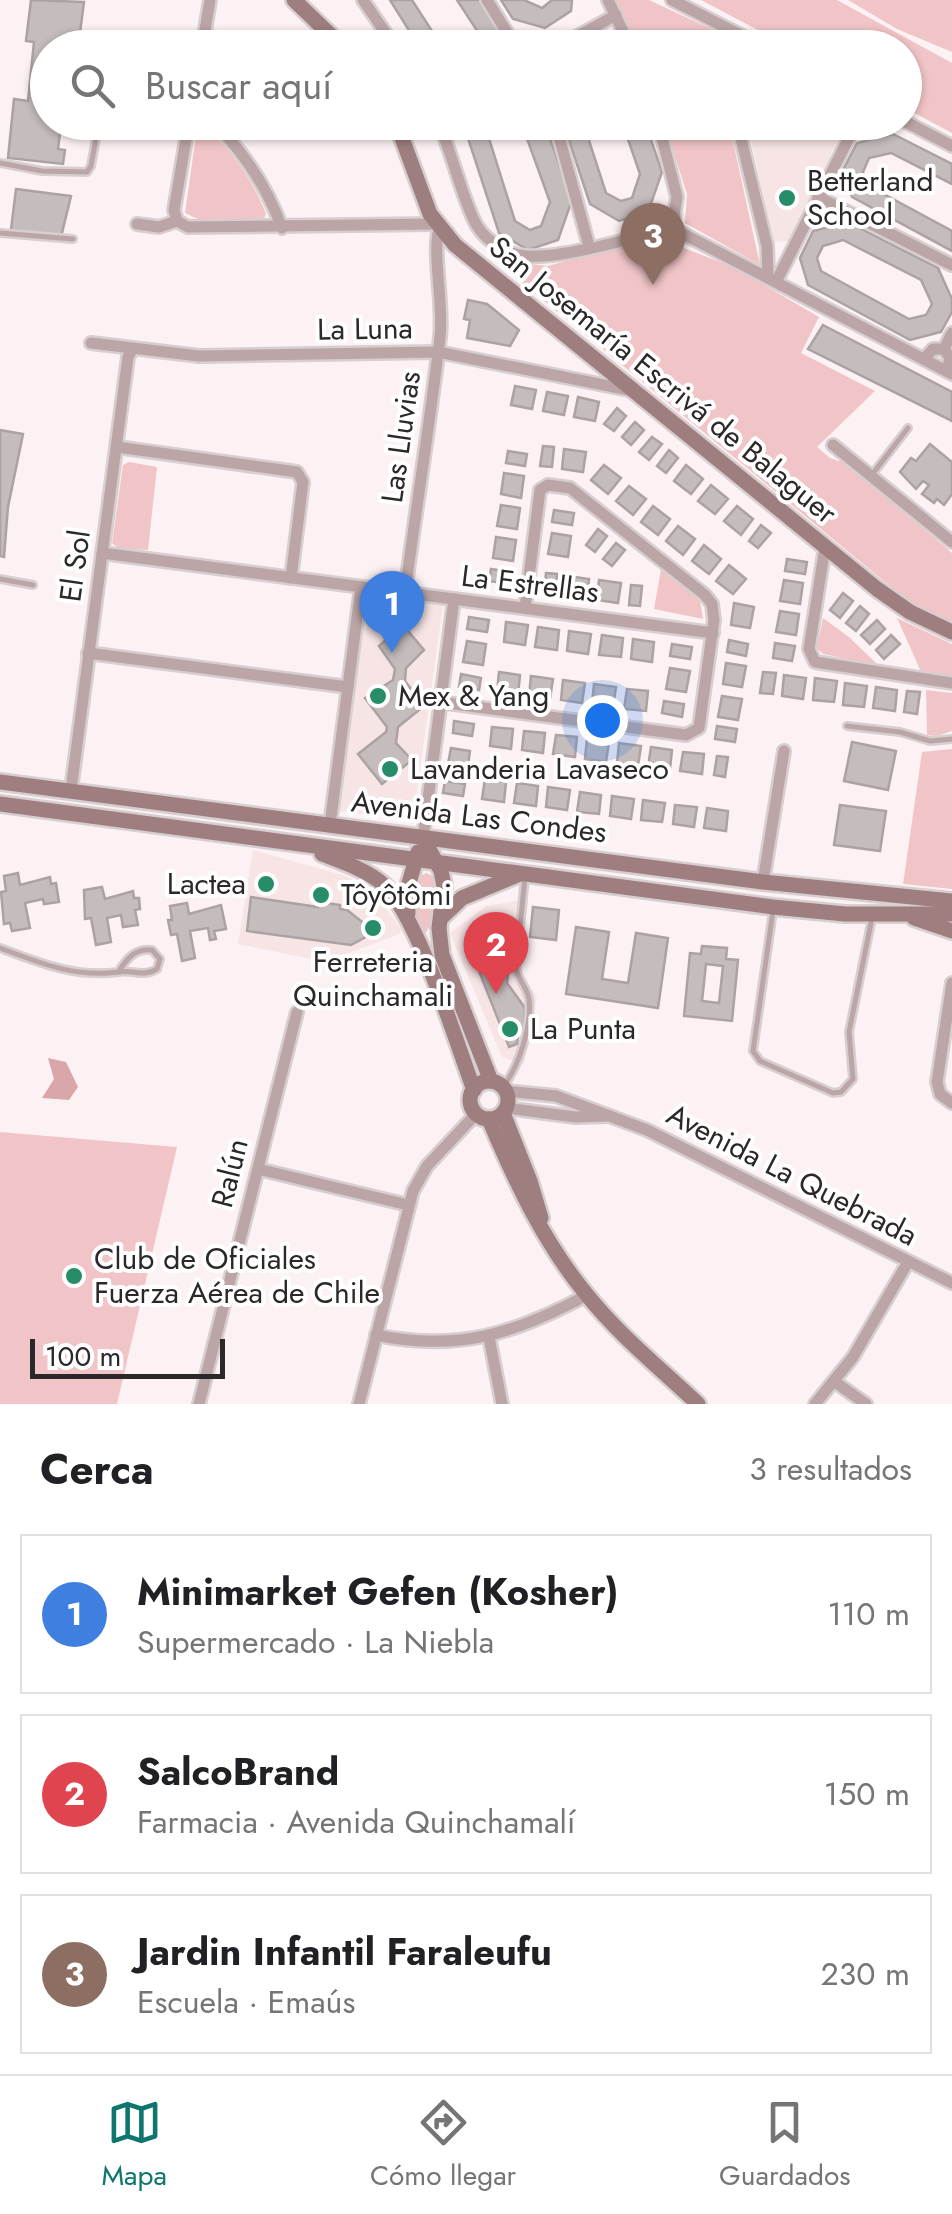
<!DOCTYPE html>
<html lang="es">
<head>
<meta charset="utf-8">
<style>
	:root { --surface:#fff; --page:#f2f2f2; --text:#202124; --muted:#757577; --line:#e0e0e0; --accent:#0f766e }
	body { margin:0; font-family:Jost,sans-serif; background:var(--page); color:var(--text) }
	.scale { position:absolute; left:30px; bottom:25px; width:195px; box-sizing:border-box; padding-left:10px; border:5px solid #2c2829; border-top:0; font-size:28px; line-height:35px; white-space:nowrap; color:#2c2829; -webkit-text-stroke:8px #fff; paint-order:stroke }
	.you { position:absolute; left:602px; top:720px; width:35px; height:35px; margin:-25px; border:8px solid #fff; border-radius:50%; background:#1a73e8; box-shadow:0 0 0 15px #1a73e833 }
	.badge { display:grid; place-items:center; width:65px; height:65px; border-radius:50%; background:var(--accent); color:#fff; font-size:32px; font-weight:700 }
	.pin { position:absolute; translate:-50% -82px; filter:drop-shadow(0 2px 5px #0008) }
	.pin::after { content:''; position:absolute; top:52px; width:35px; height:30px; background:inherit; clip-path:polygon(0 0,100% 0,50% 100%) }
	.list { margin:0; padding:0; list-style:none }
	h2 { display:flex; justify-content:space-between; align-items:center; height:130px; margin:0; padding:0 40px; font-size:42px }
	h2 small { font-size:32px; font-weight:400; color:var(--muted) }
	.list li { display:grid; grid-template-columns:65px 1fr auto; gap:30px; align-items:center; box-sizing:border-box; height:160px; margin:0 20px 20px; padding:0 20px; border:2px solid var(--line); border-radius:0px }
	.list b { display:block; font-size:38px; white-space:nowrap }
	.list p { margin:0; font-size:32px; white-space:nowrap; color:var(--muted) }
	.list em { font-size:32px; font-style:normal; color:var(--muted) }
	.icon { flex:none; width:55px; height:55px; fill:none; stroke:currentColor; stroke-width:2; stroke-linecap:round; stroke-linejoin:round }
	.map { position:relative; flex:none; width:952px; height:1404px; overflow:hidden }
	.search { position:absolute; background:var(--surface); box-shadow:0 2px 8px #0004; left:30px; right:30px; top:30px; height:110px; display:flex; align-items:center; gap:25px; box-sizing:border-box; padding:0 35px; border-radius:55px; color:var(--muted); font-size:38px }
	.sheet { height:670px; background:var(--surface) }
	nav { display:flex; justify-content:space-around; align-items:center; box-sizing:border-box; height:140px; border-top:2px solid var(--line); background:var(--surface); font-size:28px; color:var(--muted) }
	nav a { display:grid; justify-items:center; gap:5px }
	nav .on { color:var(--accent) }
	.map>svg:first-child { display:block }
</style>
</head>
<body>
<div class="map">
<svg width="952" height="1404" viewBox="0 0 952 1404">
	<rect width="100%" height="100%" fill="#fdf2f3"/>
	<g fill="#f7e4e5">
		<path d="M747 123H846L789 241 774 242Z"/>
		<path d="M368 595 443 605 413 820 337 811Z"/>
		<path d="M253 850 346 876 377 897 402 930 399 934 326 962 238 944Z"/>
		<path d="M528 899 520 972 537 997 524 1064 502 1057 450 933 486 906Z"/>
	</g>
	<g fill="#f1c5c7">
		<path d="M614 0H649L750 47H640Z"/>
		<path d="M701 0H837L952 63V133L905 108 904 48 790 47Z"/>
		<path d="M848 0H952V52L897 29Z"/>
		<path d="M664 123H729L760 265 685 223 687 194Z"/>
		<path d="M202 125C230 146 253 182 266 213L264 220H200L185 213 197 128Z"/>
		<path d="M663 240 733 267 819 317 801 353 875 391 817 447 830 458 845 463 952 553V622L913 605 502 266 504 261 548 266 605 250Z"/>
		<path d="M129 462 157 467 148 550 118 548 112 543 123 465Z"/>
		<path d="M661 569 700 601 703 619 654 609Z"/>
		<path d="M823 618 849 637 878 665 823 654 817 648Z"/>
		<path d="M897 618 952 644V676L922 674Z"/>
		<path d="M926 690 952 693V731L937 736 927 735Z"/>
		<path d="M952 749V889L903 884 922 752Z"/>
		<path d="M426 873 433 876C442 896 437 921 422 937 413 915 409 898 420 876Z"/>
		<path d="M0 1132 177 1147 117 1404H0Z"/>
	</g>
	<path fill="#d9a6a9" d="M48 1058 66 1062 78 1087 69 1100 42 1098 54 1079Z"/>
	<g fill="#c5bcbc" stroke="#aca2a3" stroke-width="2.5" fill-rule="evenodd">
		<path d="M31 0 84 2 78 48H48V122H70L68 134 60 133 58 149 65 150 63 164 8 158 14 99 28 101 34 42 26 41Z"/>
		<path d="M390 0H412L443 48H420Z"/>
		<path d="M457 0H482L499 25 497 48H477L478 32Z"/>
		<path d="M501 0H524L542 8 552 0H572L571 11 545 28 513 19Z"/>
		<path d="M486 122 485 126 515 221 530 230 541 226 550 202 521 122H544L572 200 558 240 528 250 499 233 463 123Z"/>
		<path d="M563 122H583L606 193 621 201 632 198 640 174 622 122H645L662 172 648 212 619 221 590 204Z"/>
		<path d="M893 134 952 164V184L891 153 869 158 863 172 867 185 952 231V251L852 197 843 170 857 143Z"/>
		<path d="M16 189 71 196 61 237 11 230Z"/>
		<path d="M848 222 938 268 952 299V312L941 332 910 340 808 285 800 258 813 231ZM843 240 921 280 932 304 926 315 909 319 821 271 817 258 823 246Z"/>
		<path d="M468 300 487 304 519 330 510 346 467 338 470 320 464 319Z"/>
		<path d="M823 325 952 392V421L808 349Z"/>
		<path d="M515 386 536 390 532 409 511 405Z"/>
		<path d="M547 392 568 396 564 415 543 411Z"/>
		<path d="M578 397 599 402 595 421 574 417Z"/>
		<path d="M617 408 626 416 614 431 604 424Z"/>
		<path d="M635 422 644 430 631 445 622 437Z"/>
		<path d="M0 430 23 434 8 507 4 557 0 556Z"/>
		<path d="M652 437 662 444 649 460 639 452Z"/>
		<path d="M930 444 952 462V494L944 505 937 499 934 503 922 494 929 485 923 481 916 489 900 472 911 458 916 461Z"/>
		<path d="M543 446 554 447 552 467 540 466Z"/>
		<path d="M564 449 586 452 583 472 562 469Z"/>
		<path d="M669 450 678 458 666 473 657 466Z"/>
		<path d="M508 451 527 454 525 466 506 463Z"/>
		<path d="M604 465 621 478 608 494 591 480Z"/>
		<path d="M686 465 703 479 691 494 674 481Z"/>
		<path d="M504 473 524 476 521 498 501 494Z"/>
		<path d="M711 485 728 499 715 514 698 501Z"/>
		<path d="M629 486 646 499 633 515 616 501Z"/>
		<path d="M501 505 520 508 517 529 497 526Z"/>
		<path d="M653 506 670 519 658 535 641 522Z"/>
		<path d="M737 506 753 519 741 535 724 521Z"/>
		<path d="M554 510 574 513 572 525 552 522Z"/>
		<path d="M761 525 771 533 758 548 749 541Z"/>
		<path d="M678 526 695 539 683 555 666 541Z"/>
		<path d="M598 529 607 536 595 552 586 545Z"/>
		<path d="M552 533 571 536 568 557 548 554Z"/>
		<path d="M496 537 516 540 513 561 493 558Z"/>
		<path d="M616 543 625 550 612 566 603 559Z"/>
		<path d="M704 545 721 559 709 574 692 561Z"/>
		<path d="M787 559 807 562 805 574 785 571Z"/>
		<path d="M729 565 746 579 733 594 716 581Z"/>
		<path d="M491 569 511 572 509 584 489 581Z"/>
		<path d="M546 573 557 574 555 594 544 593Z"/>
		<path d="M568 576 589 579 587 599 565 596Z"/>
		<path d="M599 580 621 583 618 603 597 600Z"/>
		<path d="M784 580 803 583 800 604 780 601Z"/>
		<path d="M631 585 642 586 640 606 629 605Z"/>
		<path d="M843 593 853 601 840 618 830 610Z"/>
		<path d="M734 603 754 607 750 628 731 625Z"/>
		<path d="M860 606 869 614 856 631 846 623Z"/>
		<path d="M780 611 799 614 796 635 776 632Z"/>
		<path d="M469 617 489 620 487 632 467 629Z"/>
		<path d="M877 620 885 629 870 644 861 635Z"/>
		<path d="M506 622 528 625 525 645 504 642Z"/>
		<path d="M403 625 424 650 406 668 405 681 424 706 398 727 396 743 412 760 382 784 358 754 386 732 387 727 365 698 393 680 395 669 379 646Z"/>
		<path d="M538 627 559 630 557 650 535 647Z"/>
		<path d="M569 631 591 634 588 654 567 651Z"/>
		<path d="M602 635 623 638 621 657 599 655Z"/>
		<path d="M891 635 900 644 884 659 876 650Z"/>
		<path d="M633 639 654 642 652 662 631 659Z"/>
		<path d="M729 640 748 644 746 656 727 652Z"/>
		<path d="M467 641 486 644 483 665 463 662Z"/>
		<path d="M775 643 795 646 792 661 773 658Z"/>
		<path d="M672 644 692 647 690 659 670 656Z"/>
		<path d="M726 663 746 666 742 687 723 684Z"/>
		<path d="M670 668 690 671 686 692 666 689Z"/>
		<path d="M499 672 520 675 518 695 497 692Z"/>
		<path d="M763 672 776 673 773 694 760 693Z"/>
		<path d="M461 674 481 678 479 690 459 687Z"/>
		<path d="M784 675 806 678 803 699 782 696Z"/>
		<path d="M531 676 553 679 550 699 529 696Z"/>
		<path d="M815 678 837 681 834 702 813 700Z"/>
		<path d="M563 680 585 683 582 703 561 700Z"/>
		<path d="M845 683 867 686 864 707 843 705Z"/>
		<path d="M594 684 616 687 613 707 592 704Z"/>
		<path d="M876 687 897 690 895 711 873 708Z"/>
		<path d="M627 689 648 691 646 711 624 709Z"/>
		<path d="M907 691 920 692 917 714 904 712Z"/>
		<path d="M722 696 742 699 738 720 718 717Z"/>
		<path d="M664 701 684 704 682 717 662 713Z"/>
		<path d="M454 721 474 724 472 736 453 733Z"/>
		<path d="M717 726 737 729 735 742 715 739Z"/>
		<path d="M492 727 513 729 511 749 490 746Z"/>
		<path d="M524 731 545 733 543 753 522 750Z"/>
		<path d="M556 735 577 737 575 757 553 754Z"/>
		<path d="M587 739 609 742 606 762 585 759Z"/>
		<path d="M852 742 896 751 888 790 844 781Z"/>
		<path d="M619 743 641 746 638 766 617 763Z"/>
		<path d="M651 747 672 750 670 769 648 767Z"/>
		<path d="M451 748 470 751 467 772 447 769Z"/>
		<path d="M683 752 704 754 702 774 680 771Z"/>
		<path d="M717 756 728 757 725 777 714 775Z"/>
		<path d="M485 779 506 782 504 802 482 799Z"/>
		<path d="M445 781 465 784 463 796 443 793Z"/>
		<path d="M517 783 538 786 536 806 514 803Z"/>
		<path d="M548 787 570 790 567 810 546 807Z"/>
		<path d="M580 792 601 795 599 814 577 812Z"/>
		<path d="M612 796 634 799 631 819 610 816Z"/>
		<path d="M643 800 665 803 662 822 641 820Z"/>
		<path d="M675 805 697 807 694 827 673 824Z"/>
		<path d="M840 805 886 811 880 851 834 845Z"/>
		<path d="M707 808 728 811 726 831 704 828Z"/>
		<path d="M18 873 20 885 50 877 51 884 56 883 59 902 44 904 43 899 25 903 30 928 12 931 10 923 4 924 1 892 6 891 4 876Z"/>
		<path d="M102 887 105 899 133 891 134 898H139L140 909 135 910 138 925 123 927 121 915 107 918 111 942 96 945 91 918 85 919 84 890Z"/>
		<path d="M251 897 318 907 319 902 340 905V909L347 910 375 932 351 945 247 931Z"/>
		<path d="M187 903 189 914 221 905 226 929 214 931 216 939 210 940 208 928 190 931 195 958 182 961 177 934 171 935 168 920H172L170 906Z"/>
		<path d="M533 907 559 910 556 940 530 937Z"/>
		<path d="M480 923 513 929 507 983 525 1008 524 1029 519 1030 517 1044 509 1047 473 956Z"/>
		<path d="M576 927 609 932 602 979 628 983 636 933 668 938 658 1008 566 994Z"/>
		<path d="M702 946 727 948 726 959 738 960 732 1021 684 1016 690 953 701 954ZM706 964 723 966 719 1003 702 1001Z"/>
	</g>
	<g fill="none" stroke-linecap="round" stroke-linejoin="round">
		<g stroke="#d7cecf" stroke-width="10">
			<g id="lane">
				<path d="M0 163 42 171 87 172 91 166 99 122"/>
				<path d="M0 233 73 239"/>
				<path d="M871 476 908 428"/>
				<path d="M0 579 33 585"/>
				<path d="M847 726 900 732 930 741 952 739"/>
				<path d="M773 911 753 1051 760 1061 833 1093 841 1092 853 1079 849 1032 872 918"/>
				<path d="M0 948C40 963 75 978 118 972 133 969 142 978 157 969L160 959 152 950C136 948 127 958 119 971"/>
				<path d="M503 1087C519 1066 532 1026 529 999 527 987 518 980 516 968L525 877"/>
			</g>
		</g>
		<g stroke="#d7cecf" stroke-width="16">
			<g id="street">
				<path d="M363 0 396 48"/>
				<path d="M487 0 516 47"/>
				<path d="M608 0 631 48"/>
				<path d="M672 0 766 48"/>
				<path d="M202 48 210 0"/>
				<path d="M516 48 533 41 544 48"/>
				<path d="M556 48 616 15"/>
				<path d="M904 121 952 146"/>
				<path d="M213 122C244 152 267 187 282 228"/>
				<path d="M438 122C452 153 459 187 473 218 481 238 505 255 527 256 562 259 636 237 672 228"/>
				<path d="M555 122 589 246"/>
				<path d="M658 122 677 197 672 228"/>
				<path d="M737 122 767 246 768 277"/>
				<path d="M818 197 952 265"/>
				<path d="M177 221 174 210 189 122"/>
				<path d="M137 224 159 227 177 221 188 227 436 224"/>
				<path d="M672 228 952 374"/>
				<path d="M776 282 857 122"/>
				<path d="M91 343 199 356 438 352 634 391"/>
				<path d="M944 349 952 333"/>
				<path d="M924 359 933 349H944L950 358 947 371"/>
				<path d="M833 445 952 542"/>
				<path d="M117 447 297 472 303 482 291 578"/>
				<path d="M825 547 809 649 815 662 952 683"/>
				<path d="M102 553 713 633"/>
				<path d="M405 593C416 508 430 423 440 337 444 306 432 253 439 229"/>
				<path d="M88 653 348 687"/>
				<path d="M439 702 686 735 699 728 714 620 712 604 705 595 570 488 548 485 540 490 525 608"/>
				<path d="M71 790 128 357 132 350"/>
				<path d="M330 825 361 587"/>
				<path d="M423 838 454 599"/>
				<path d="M763 882 784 751"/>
				<path d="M952 983 937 1082 940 1094 952 1103"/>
				<path d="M506 1091 556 1096 647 1130 952 1283"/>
				<path d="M506 1108 575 1117 609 1116"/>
				<path d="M258 1169 408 1205"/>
				<path d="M376 1335C457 1352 515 1334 587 1295"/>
				<path d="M489 1337 502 1404"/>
				<path d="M835 1382 866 1404"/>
				<path d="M199 1404 297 1012"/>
				<path d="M359 1404 413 1191 427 1166 476 1114"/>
				<path d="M815 1404 853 1357 908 1262"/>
			</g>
		</g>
		<g stroke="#d7cecf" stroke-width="20">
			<g id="secondary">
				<path d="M294 0 344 48"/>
				<path d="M396 122 430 214 455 245 877 589 910 612 952 632"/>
				<path d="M0 782 763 882 952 901"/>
				<path d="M0 804 773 907 845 914H952"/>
				<path d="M423 838 441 871 444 886 439 928 442 955 491 1081"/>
				<path d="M322 854C343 862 367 870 384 885 418 916 456 1042 474 1090"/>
				<path d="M408 913 407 890 418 852"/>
				<path d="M442 917 462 898 520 874"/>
				<path d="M914 918 952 931"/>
				<circle cx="489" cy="1100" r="19"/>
				<path d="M503 1113 530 1181 541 1218"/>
				<path d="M489 1119C515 1181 544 1243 587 1295 619 1335 661 1369 698 1404"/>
			</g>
		</g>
		<use href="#lane" stroke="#bca5a6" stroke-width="5"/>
		<use href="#street" stroke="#bca5a6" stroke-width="11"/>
		<use href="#secondary" stroke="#9e7e7f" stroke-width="15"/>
	</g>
	<g fill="#278d69" stroke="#fff" stroke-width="4">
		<circle cx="787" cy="198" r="10"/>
		<circle cx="378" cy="696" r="10"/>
		<circle cx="390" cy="769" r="10"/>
		<circle cx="266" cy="884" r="10"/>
		<circle cx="321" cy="895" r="10"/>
		<circle cx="373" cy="928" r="10"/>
		<circle cx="510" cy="1029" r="10"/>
		<circle cx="74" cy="1276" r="10"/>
	</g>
	<g text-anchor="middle" stroke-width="8" stroke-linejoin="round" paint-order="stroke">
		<g font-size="30" fill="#2c2829" stroke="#fff" text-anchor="start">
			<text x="807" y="191">Betterland<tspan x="807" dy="34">School</tspan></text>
			<text x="398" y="706">Mex &amp; Yang</text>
			<text x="410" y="779">Lavanderia Lavaseco</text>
			<text x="246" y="894" text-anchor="end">Lactea</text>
			<text x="341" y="905">Tôyôtômi</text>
			<text x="373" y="972" text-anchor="middle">Ferreteria<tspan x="373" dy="34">Quinchamali</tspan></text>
			<text x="530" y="1039">La Punta</text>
			<text x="94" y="1269">Club de Oficiales<tspan x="94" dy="34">Fuerza Aérea de Chile</tspan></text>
		</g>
		<g font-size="30" fill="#2c2829" stroke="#fff">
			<text transform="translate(365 329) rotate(-1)" y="10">La Luna</text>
			<text transform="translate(663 380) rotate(39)" y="10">San Josemaría Escrivá de Balaguer</text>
			<text transform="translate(401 437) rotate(-82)" y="10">Las Lluvias</text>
			<text transform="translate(75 566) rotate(-82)" y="10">El Sol</text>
			<text transform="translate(530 584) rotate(7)" y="10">La Estrellas</text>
			<text transform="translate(479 817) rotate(7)" y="10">Avenida Las Condes</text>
			<text transform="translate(230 1173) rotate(-76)" y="10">Ralún</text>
			<text transform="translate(792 1175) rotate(27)" y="10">Avenida La Quebrada</text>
		</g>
	</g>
</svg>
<div class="scale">100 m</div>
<div class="you"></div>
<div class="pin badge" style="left:392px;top:653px;background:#3f7fe0">1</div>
<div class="pin badge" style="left:496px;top:994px;background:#e0444e">2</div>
<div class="pin badge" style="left:653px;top:285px;background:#8d6e63">3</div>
<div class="search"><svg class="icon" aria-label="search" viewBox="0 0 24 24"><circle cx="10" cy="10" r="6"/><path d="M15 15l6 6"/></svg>Buscar aquí</div>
</div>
<section class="sheet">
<h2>Cerca<small>3 resultados</small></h2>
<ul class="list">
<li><span class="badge" style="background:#3f7fe0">1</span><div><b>Minimarket Gefen (Kosher)</b><p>Supermercado · La Niebla</p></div><em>110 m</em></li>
<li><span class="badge" style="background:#e0444e">2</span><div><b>SalcoBrand</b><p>Farmacia · Avenida Quinchamalí</p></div><em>150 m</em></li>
<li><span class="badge" style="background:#8d6e63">3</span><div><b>Jardin Infantil Faraleufu</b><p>Escuela · Emaús</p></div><em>230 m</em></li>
</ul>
</section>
<nav>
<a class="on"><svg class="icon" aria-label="map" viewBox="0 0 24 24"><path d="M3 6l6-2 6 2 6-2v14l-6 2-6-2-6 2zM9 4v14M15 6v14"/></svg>Mapa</a>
<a><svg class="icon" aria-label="directions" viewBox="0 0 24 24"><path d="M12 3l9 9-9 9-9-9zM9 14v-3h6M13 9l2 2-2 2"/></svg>Cómo llegar</a>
<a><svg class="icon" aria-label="saved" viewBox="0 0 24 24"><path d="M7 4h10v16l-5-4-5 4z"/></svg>Guardados</a>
</nav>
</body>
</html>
